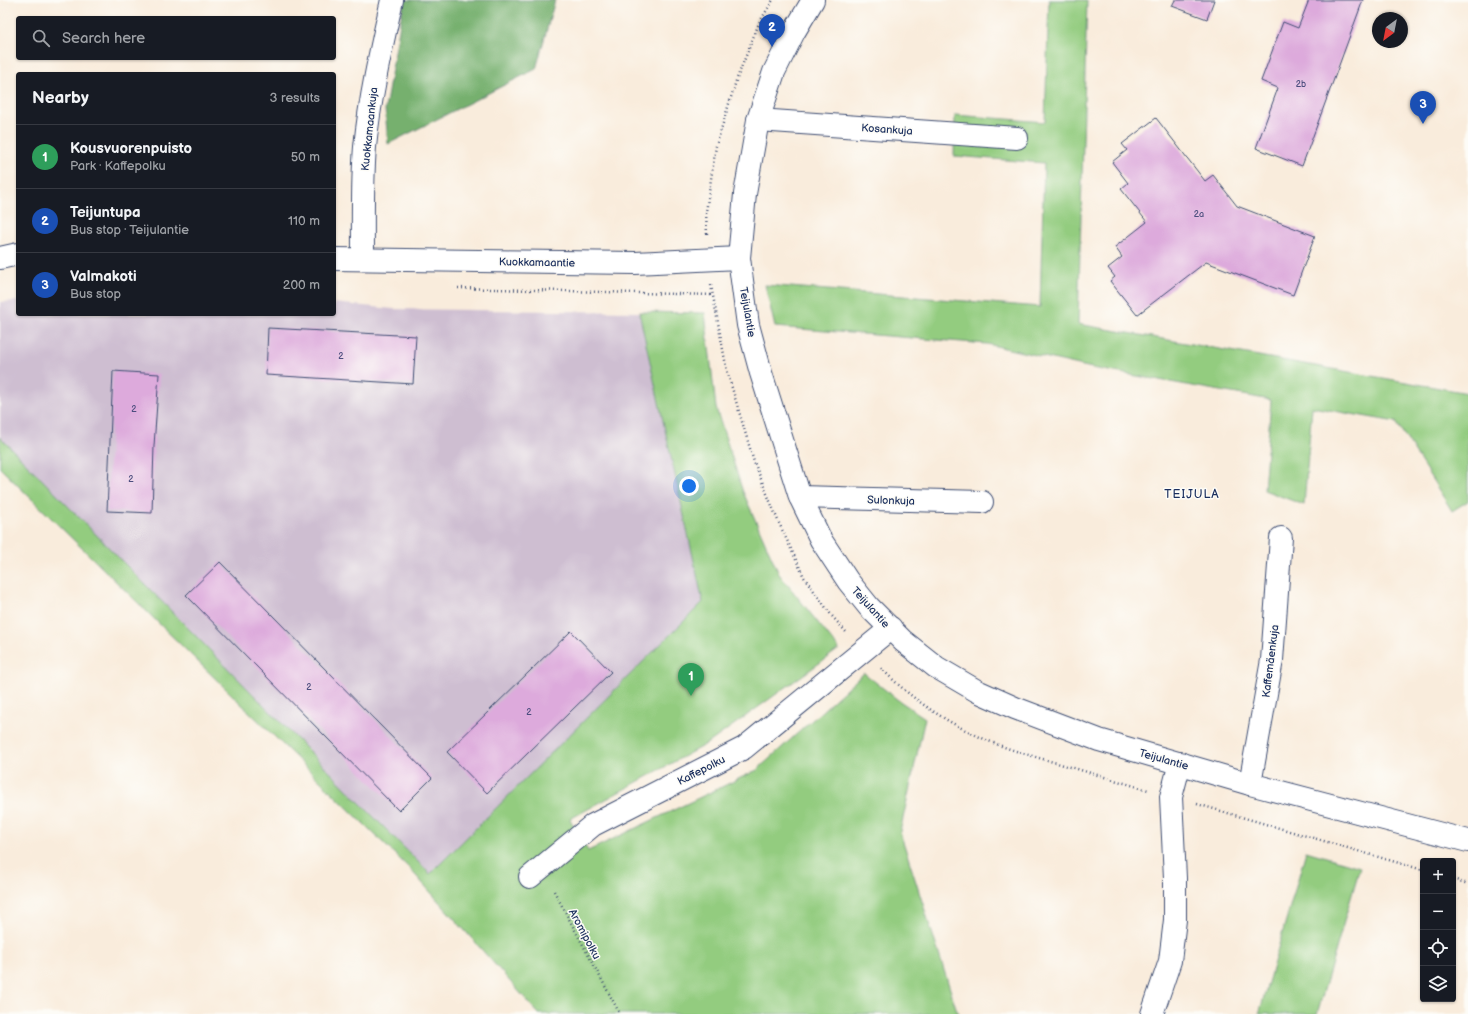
<!DOCTYPE html>
<html lang="en">
<head>
<meta charset="utf-8">
<style>
	:root { --surface:#171b24; --page:#20242c; --text:#f1f3f6; --muted:#9ea1a6; --line:#363941; --accent:#7c3aed }
	body { margin:0; font-family:"Balsamiq Sans",sans-serif; background:var(--page); color:var(--text) }
	.controls { position:absolute; right:12px; bottom:12px; display:grid; overflow:hidden; border-radius:4px; box-shadow:0 1px 3px #0004 }
	.controls button { width:36px; height:36px; display:grid; place-items:center; padding:0; border:0; border-bottom:1px solid var(--line); background:var(--surface); color:var(--text); font:20px sans-serif }
	.compass { position:absolute; left:1372px; top:12px; width:36px; height:36px; border-radius:50%; background:var(--surface); box-shadow:0 1px 3px #0004; rotate:212deg }
	.you { position:absolute; left:689px; top:486px; width:14px; height:14px; margin:-10px; border:3px solid #fff; border-radius:50%; background:#1a73e8; box-shadow:0 0 0 6px #1a73e833 }
	.badge { display:grid; place-items:center; width:26px; height:26px; border-radius:50%; background:var(--accent); color:#fff; font-size:13px; font-weight:700 }
	.pin { position:absolute; translate:-50% -33px; filter:drop-shadow(0 1px 2px #0008) }
	.pin::after { content:''; position:absolute; top:21px; width:14px; height:12px; background:inherit; clip-path:polygon(0 0,100% 0,50% 100%) }
	.list { margin:0; padding:0; list-style:none }
	h2 { display:flex; justify-content:space-between; align-items:center; height:52px; margin:0; padding:0 16px; font-size:17px }
	h2 small { font-size:13px; font-weight:400; color:var(--muted) }
	.list li { display:grid; grid-template-columns:26px 1fr auto; gap:12px; align-items:center; box-sizing:border-box; height:64px; padding:0 16px; border-top:1px solid var(--line) }
	.list b { display:block; font-size:15px; white-space:nowrap }
	.list p { margin:0; font-size:13px; white-space:nowrap; color:var(--muted) }
	.list em { font-size:13px; font-style:normal; color:var(--muted) }
	.icon { flex:none; width:22px; height:22px; fill:none; stroke:currentColor; stroke-width:2; stroke-linecap:round; stroke-linejoin:round }
	.map { position:relative; flex:none; width:1468px; height:1014px; overflow:hidden }
	.search { position:absolute; background:var(--surface); box-shadow:0 1px 3px #0004; left:16px; top:16px; width:320px; height:44px; display:flex; align-items:center; gap:10px; box-sizing:border-box; padding:0 14px; border-radius:4px; color:var(--muted); font-size:15px }
	.panel { position:absolute; background:var(--surface); box-shadow:0 1px 3px #0004; left:16px; top:72px; width:320px; height:244px; border-radius:4px }
	.map>svg:first-child { display:block }
</style>
</head>
<body>
<div class="map">
<svg width="1468" height="1014" viewBox="0 0 1468 1014">
	<rect width="100%" height="100%" fill="#fdfcf7"/>
	<filter id="ink" filterUnits="userSpaceOnUse"><feTurbulence type="fractalNoise" baseFrequency=".025" numOctaves="2"/><feDisplacementMap in="SourceGraphic" scale="8" xChannelSelector="R" yChannelSelector="G"/><feConvolveMatrix kernelMatrix="1 2 1 2 8 2 1 2 1" color-interpolation-filters="sRGB"/></filter>
	<filter id="wash" filterUnits="userSpaceOnUse"><feTurbulence type="fractalNoise" baseFrequency=".012" numOctaves="4" result="noise"/><feDisplacementMap in="SourceGraphic" scale="16" xChannelSelector="R" yChannelSelector="G"/><feGaussianBlur stdDeviation="0.9" result="paint"/><feColorMatrix in="noise" values="0 0 0 0 0 0 0 0 0 0 0 0 0 0 0 0 0 1.4 0 .05"/><feComposite in="paint" operator="in"/></filter>
	<g filter="url(#wash)">
		<rect width="100%" height="100%" fill="#f9ecdc"/>
		<path fill="#cebed1" d="M18 301V314H334V303L393 309 639 312 703 602 430 874 0 437V302Z"/>
		<g fill="#93cc7f" stroke="#577e6e">
			<path d="M1049 0H1087L1078 324 1468 393V501L1452 511 1396 422 1312 407 1304 505 1264 490 1271 400 1092 368 987 344 775 327 765 285 1040 307 1044 163 954 156 955 115 1045 122Z"/>
			<path d="M639 312 705 313 716 408 743 492 779 574 839 649 710 742 570 819 588 851 757 770 864 673 898 700 925 718 900 832 958 1014H539L410 869 0 468V437L430 874 703 602Z"/>
			<path d="M1306 851 1360 867 1317 1014H1259Z"/>
		</g>
		<path fill="#76b06e" stroke="#487066" d="M404 0H555L536 69 388 144 385 109Z"/>
		<g id="blocks">
			<g fill="#ddaadc">
				<path d="M1175 0H1214L1207 19 1172 6Z"/>
				<path d="M1309 0H1363L1302 166 1256 148 1278 88 1261 81 1283 22 1298 28Z"/>
				<path d="M1156 118 1205 181 1213 175 1237 206 1315 236 1293 295 1206 262 1137 315 1110 281 1115 277 1108 268 1122 257 1115 247 1147 222 1121 189 1128 183 1112 162 1127 150 1122 144Z"/>
				<path d="M268 328 416 336 413 384 266 375Z"/>
				<path d="M113 371 159 374 154 446 152 513 107 511Z"/>
				<path d="M220 562 432 778 399 811 186 595Z"/>
				<path d="M571 631 611 672 487 793 447 752Z"/>
			</g>
		</g>
	</g>
	<g filter="url(#ink)">
		<use href="#blocks" fill-opacity="0" stroke="#3c4b71" stroke-width="1"/>
		<g fill="none" stroke-linecap="round" stroke-linejoin="round">
			<g stroke="#3c4b71" stroke-width="24">
				<g id="minor">
					<path d="M758 120 1017 138"/>
					<path d="M0 258 18 254"/>
					<path d="M334 259 635 263 739 258"/>
					<path d="M363 259C363 222 362 184 365 147 370 97 381 49 392 0"/>
					<path d="M800 497 982 502"/>
					<path d="M1250 784 1272 660 1281 538"/>
					<path d="M530 877 593 825 744 748 891 628"/>
					<path d="M1152 1014 1170 961 1175 920V878L1171 797 1180 763"/>
				</g>
			</g>
			<g stroke="#3c4b71" stroke-width="24">
				<path id="tertiary" d="M813 0 794 32 774 72 758 120 745 194 739 258 748 325 761 373 800 497 821 540 848 581 869 607 903 641 936 667 977 691 1015 708 1099 740 1250 784 1468 841"/>
			</g>
			<g stroke="#3c4b71" stroke-width="2.5" stroke-dasharray="1 3" stroke-linecap="butt">
				<path d="M707 234 706 212 716 146 736 81 759 23 773 0"/>
				<path d="M711 285 727 371 754 462 779 523 804 577 832 616 846 632"/>
				<path d="M458 288 712 295"/>
				<path d="M881 668C910 698 944 721 982 738 1006 749 1032 756 1057 763 1087 772 1118 781 1148 790"/>
				<path d="M1197 804 1423 870"/>
				<path d="M1453 879 1468 884"/>
				<path d="M554 891 620 1014"/>
			</g>
			<use href="#minor" stroke="#fff" stroke-width="22"/>
			<use href="#tertiary" stroke="#fff" stroke-width="22"/>
		</g>
	</g>
	<g text-anchor="middle" stroke-width="3" stroke-linejoin="round" paint-order="stroke">
		<g font-size="9" fill="#4c4e7e">
			<text x="1301" y="87">2b</text>
			<text x="1199" y="217">2a</text>
			<text x="341" y="359">2</text>
			<text x="134" y="412">2</text>
			<text x="131" y="482">2</text>
			<text x="309" y="690">2</text>
			<text x="529" y="715">2</text>
		</g>
		<g font-size="11" fill="#1b2f5e" stroke="#fdfcf7">
			<text transform="translate(369 129) rotate(-84)" y="4">Kuokkamaankuja</text>
			<text transform="translate(887 129) rotate(4)" y="4">Kosankuja</text>
			<text transform="translate(537 262) rotate(1)" y="4">Kuokkamaantie</text>
			<text transform="translate(748 312) rotate(80)" y="4">Teijulantie</text>
			<text transform="translate(891 500) rotate(2)" y="4">Sulonkuja</text>
			<text transform="translate(871 607) rotate(48)" y="4">Teijulantie</text>
			<text transform="translate(1270 661) rotate(-83)" y="4">Kaffemäenkuja</text>
			<text transform="translate(1164 759) rotate(16)" y="4">Teijulantie</text>
			<text transform="translate(701 770) rotate(-27)" y="4">Kaffepolku</text>
			<text transform="translate(585 934) rotate(62)" y="4">Aromipolku</text>
		</g>
		<g font-size="12" letter-spacing="1" fill="#1b2f5e" stroke="#fdfcf7">
			<text x="1192" y="498">TEIJULA</text>
		</g>
	</g>
</svg>
<div class="controls">
<button>+</button>
<button>−</button>
<button><svg class="icon" aria-label="locate" viewBox="0 0 24 24"><circle cx="12" cy="12" r="6"/><path d="M12 2v4M12 18v4M2 12h4M18 12h4"/></svg></button>
<button><svg class="icon" aria-label="layers" viewBox="0 0 24 24"><path d="M12 4l9 5-9 5-9-5zM3 14l9 5 9-5"/></svg></button>
</div>
<svg class="compass" viewBox="-18 -18 36 36"><path d="M0-13l5 13h-10z" fill="#e53935"/><path d="M0 13l5-13h-10z" fill="#9ea1a6"/></svg>
<div class="you"></div>
<div class="pin badge" style="left:691px;top:696px;background:#2e9e5b">1</div>
<div class="pin badge" style="left:772px;top:47px;background:#1a4fb4">2</div>
<div class="pin badge" style="left:1423px;top:124px;background:#1a4fb4">3</div>
<div class="search"><svg class="icon" aria-label="search" viewBox="0 0 24 24"><circle cx="10" cy="10" r="6"/><path d="M15 15l6 6"/></svg>Search here</div>
<section class="panel">
<h2>Nearby<small>3 results</small></h2>
<ul class="list">
<li><span class="badge" style="background:#2e9e5b">1</span><div><b>Kousvuorenpuisto</b><p>Park · Kaffepolku</p></div><em>50 m</em></li>
<li><span class="badge" style="background:#1a4fb4">2</span><div><b>Teijuntupa</b><p>Bus stop · Teijulantie</p></div><em>110 m</em></li>
<li><span class="badge" style="background:#1a4fb4">3</span><div><b>Valmakoti</b><p>Bus stop</p></div><em>200 m</em></li>
</ul>
</section>
</div>
</body>
</html>
